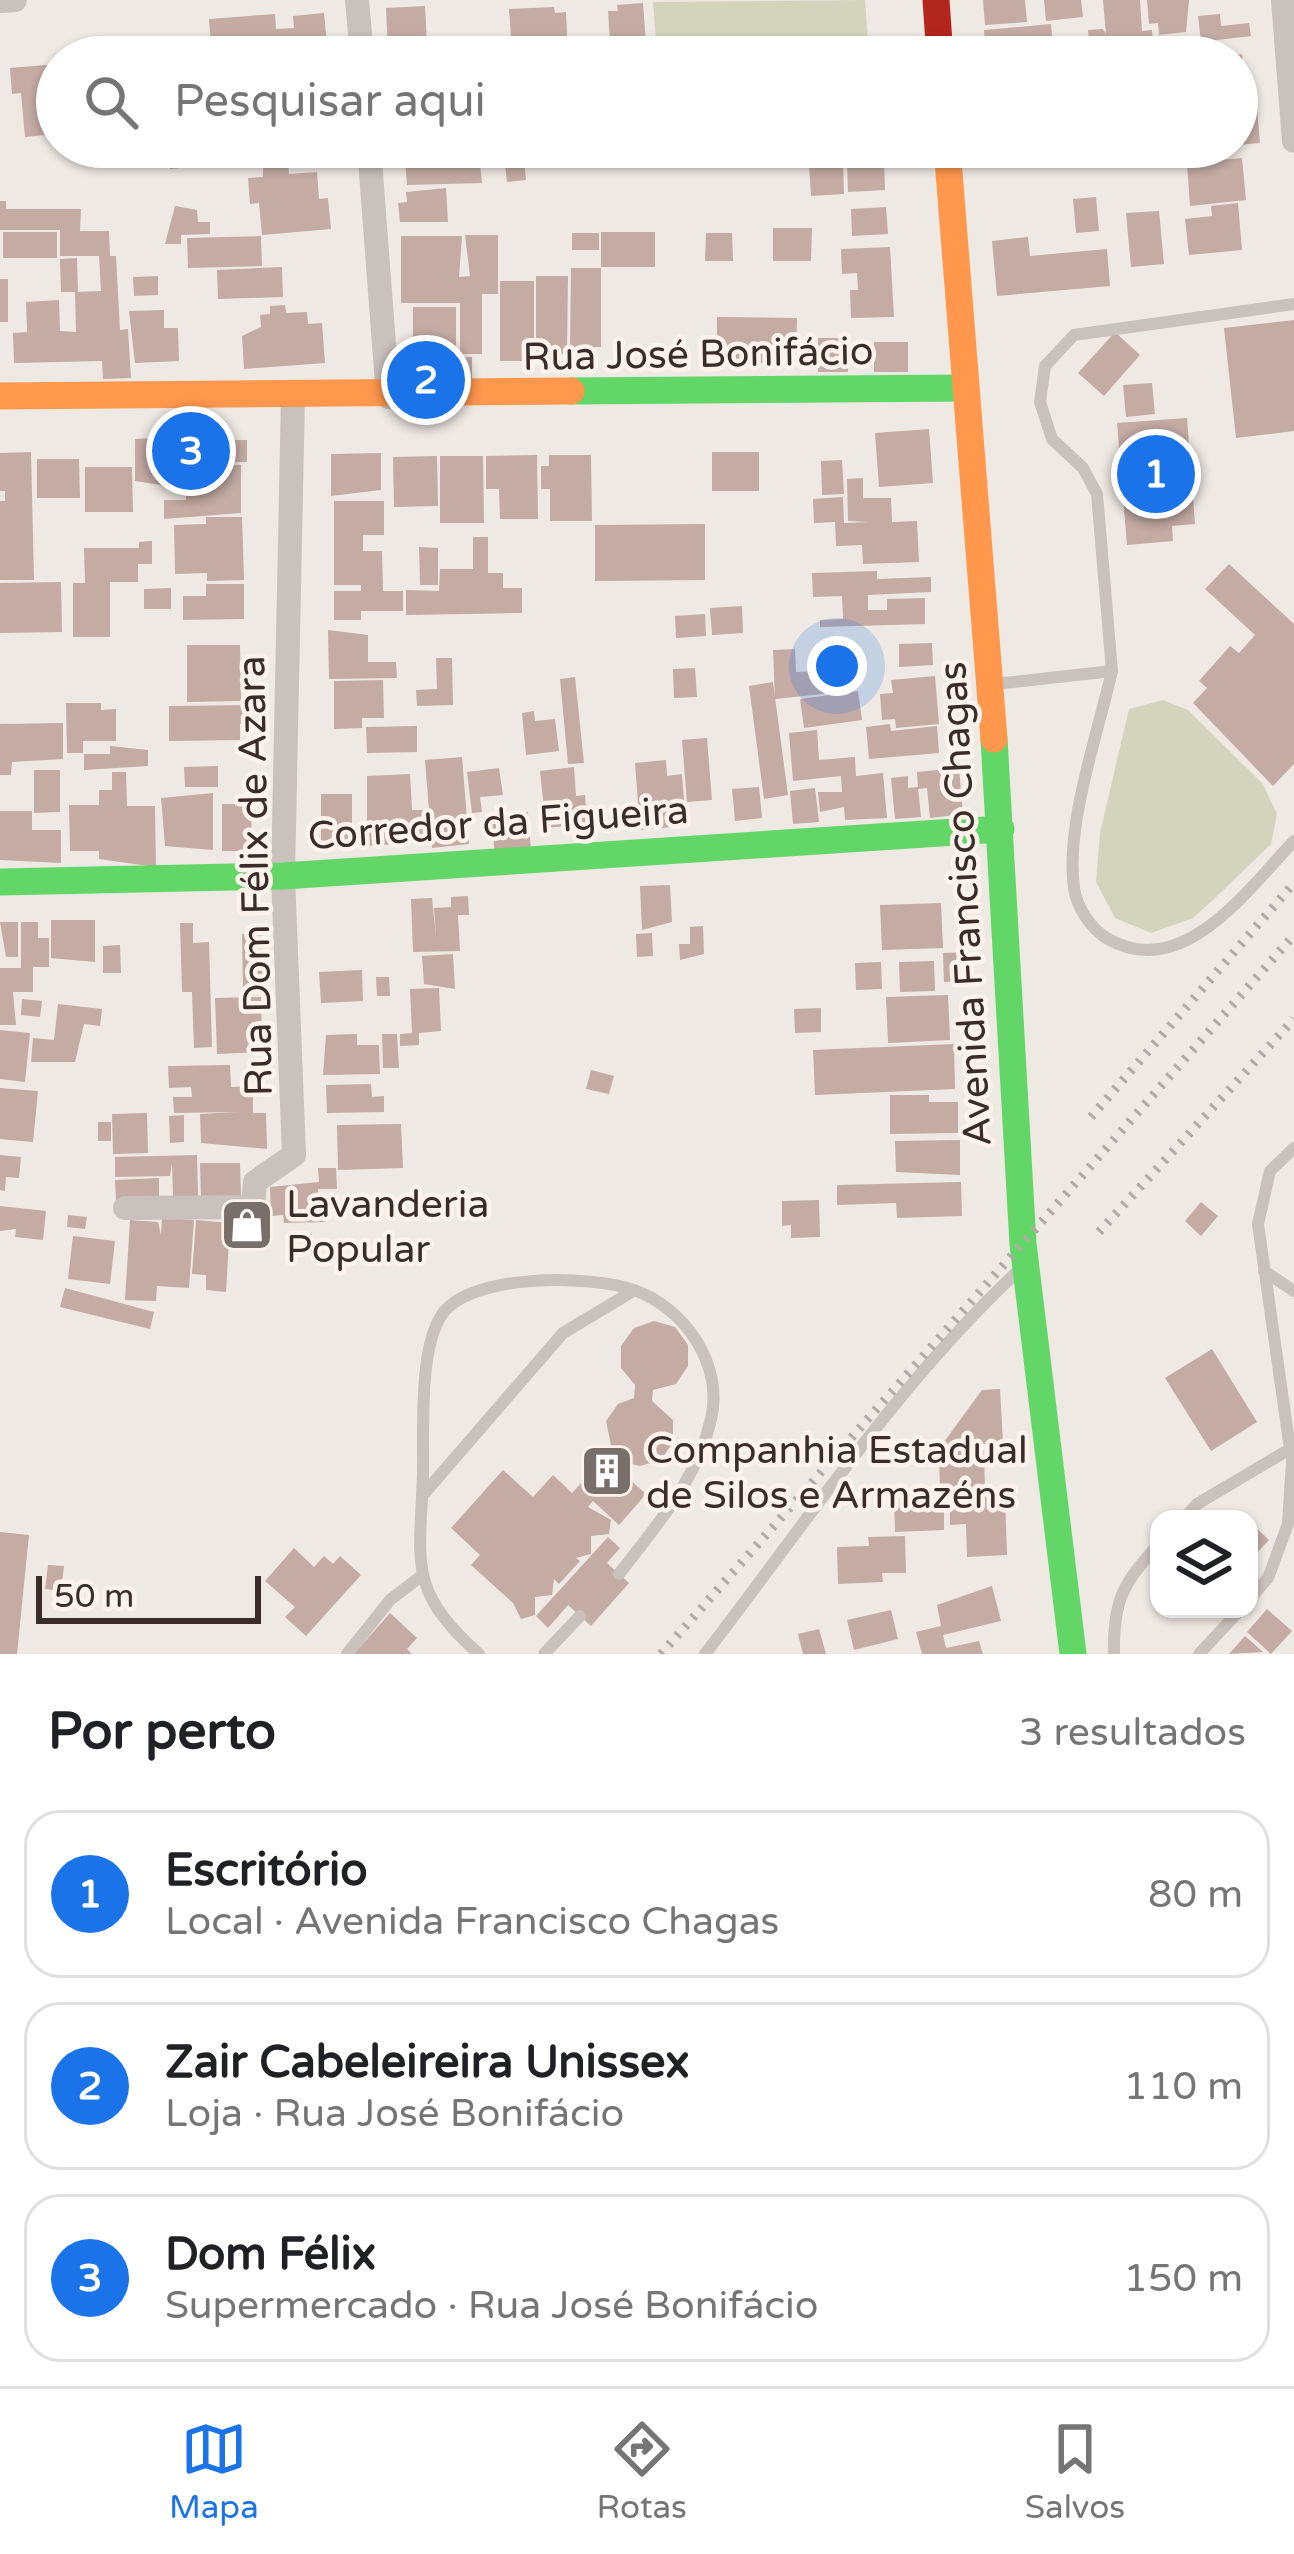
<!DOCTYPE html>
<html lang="pt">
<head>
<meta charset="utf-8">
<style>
	:root { --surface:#fff; --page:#f6f6f6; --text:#202124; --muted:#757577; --line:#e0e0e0; --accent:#1a73e8 }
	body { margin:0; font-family:"Varela Round",sans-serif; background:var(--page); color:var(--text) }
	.controls { position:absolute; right:36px; bottom:36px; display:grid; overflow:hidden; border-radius:24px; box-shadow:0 3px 9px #0004 }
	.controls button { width:108px; height:108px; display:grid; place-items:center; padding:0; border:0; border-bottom:3px solid var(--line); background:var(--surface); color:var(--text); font:60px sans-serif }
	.scale { position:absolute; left:36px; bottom:30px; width:225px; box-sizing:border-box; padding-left:12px; border:6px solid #3a2d29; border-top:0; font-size:33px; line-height:42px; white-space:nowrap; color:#3a2d29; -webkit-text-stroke:9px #fbf3eb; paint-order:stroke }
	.you { position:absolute; left:837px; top:666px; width:42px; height:42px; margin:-30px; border:9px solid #fff; border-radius:50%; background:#1a73e8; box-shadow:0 0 0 18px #1a73e833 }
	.badge { display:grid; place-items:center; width:78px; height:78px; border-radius:50%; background:var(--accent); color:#fff; font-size:39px; font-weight:700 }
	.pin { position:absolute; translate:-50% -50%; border:6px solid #fff; box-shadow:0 3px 12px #0006 }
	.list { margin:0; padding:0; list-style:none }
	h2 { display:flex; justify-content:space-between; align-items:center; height:156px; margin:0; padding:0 48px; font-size:51px }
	h2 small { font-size:39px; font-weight:400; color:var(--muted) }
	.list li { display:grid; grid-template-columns:78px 1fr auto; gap:36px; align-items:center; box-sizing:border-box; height:168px; margin:0 24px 24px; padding:0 24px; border:3px solid var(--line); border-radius:36px }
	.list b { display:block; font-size:45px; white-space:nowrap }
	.list p { margin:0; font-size:39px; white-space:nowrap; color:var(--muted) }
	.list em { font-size:39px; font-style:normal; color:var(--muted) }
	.icon { flex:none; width:66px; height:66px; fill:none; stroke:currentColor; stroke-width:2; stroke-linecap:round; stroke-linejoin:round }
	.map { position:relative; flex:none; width:1294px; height:1654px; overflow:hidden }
	.search { position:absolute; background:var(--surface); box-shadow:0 3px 9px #0004; left:36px; right:36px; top:36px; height:132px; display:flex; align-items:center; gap:30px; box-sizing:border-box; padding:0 42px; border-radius:66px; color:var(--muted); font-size:45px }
	.sheet { height:732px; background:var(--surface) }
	nav { display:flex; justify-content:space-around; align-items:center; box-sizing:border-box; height:168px; border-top:3px solid var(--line); background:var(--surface); font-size:33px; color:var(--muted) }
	nav a { display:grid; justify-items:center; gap:6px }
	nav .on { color:var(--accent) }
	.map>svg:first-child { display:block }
</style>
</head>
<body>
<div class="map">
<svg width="1294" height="1654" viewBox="0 0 1294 1654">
	<rect width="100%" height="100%" fill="#efe9e3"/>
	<g fill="#d2d5bc">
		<path d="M865 0 869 57H657L653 2Z"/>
		<path d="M1163 700 1188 710 1263 784 1277 814 1271 844 1214 899 1193 918 1151 933 1115 918 1096 882 1100 833 1129 709Z"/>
	</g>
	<g fill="#c4aba4">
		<path d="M983 0H1025L1027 22 985 25Z"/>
		<path d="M1044 0H1081L1083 17 1046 21Z"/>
		<path d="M1103 0H1140L1142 31 1152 30 1154 57H1060L1059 43 1089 40 1088 30 1103 29 1106 34Z"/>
		<path d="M1147 0H1189L1186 32 1159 35 1158 23 1149 24Z"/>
		<path d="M643 3 647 57H611L608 11H618L617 5Z"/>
		<path d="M425 6 427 44 388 53 386 8Z"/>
		<path d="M554 7 555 13 566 12 568 57H527L526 50 512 51 509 9Z"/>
		<path d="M324 13 328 54 212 57 209 19 275 14 276 29 294 28 293 16Z"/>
		<path d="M1220 14 1221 26 1249 23 1251 36 1201 42 1198 16Z"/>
		<path d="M1051 24 1054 57H986L984 30Z"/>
		<path d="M188 40 189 57H164L163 42Z"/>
		<path d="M110 44 111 57H76L75 47Z"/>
		<path d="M158 45 159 57H129V48Z"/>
		<path d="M1242 54 1247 109 1257 108 1260 143 1237 145V55Z"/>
		<path d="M57 64V134L25 137 21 93 12 94 10 68Z"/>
		<path d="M145 147H211L212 165 170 169 169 156 146 158Z"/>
		<path d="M266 147H310L311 160 267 161Z"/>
		<path d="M404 147H487L488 153 479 154 482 183 407 185Z"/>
		<path d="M503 147H523L526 180 507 182Z"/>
		<path d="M576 147H610V164L577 166Z"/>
		<path d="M1167 147H1202L1203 157 1169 161Z"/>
		<path d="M1242 158 1246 200 1190 206 1187 163Z"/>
		<path d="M884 162 885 190 848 192 847 164Z"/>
		<path d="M288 163 289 174 317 172 319 199 328 198 331 229 262 235 259 203 250 204 248 178 263 177V165Z"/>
		<path d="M843 163 844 194 811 196 809 165Z"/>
		<path d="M446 188 448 222H400L398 203 407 202 406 192Z"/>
		<path d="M1096 197 1099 231 1076 233 1073 199Z"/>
		<path d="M0 201H6V209H81L80 231H109L110 256H116L120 330 128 329 131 378 103 379 102 361 14 363 13 333 27 332 26 302 59 300 60 331 76 332 75 292 101 291 99 256H60V230H0Z"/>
		<path d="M1238 203 1242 250 1189 255 1185 219 1212 216 1211 206Z"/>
		<path d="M175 206 197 210 198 222H210V234L181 235V244H165Z"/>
		<path d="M886 207 888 234 852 236 851 209Z"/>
		<path d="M1159 211 1164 264 1131 267 1126 213Z"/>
		<path d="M773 228H812L811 261H773Z"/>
		<rect x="3" y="232" width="54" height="26"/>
		<rect x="601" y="232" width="54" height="35"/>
		<rect x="572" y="233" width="27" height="17"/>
		<path d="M706 233H732L733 261H705Z"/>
		<path d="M465 235H498V294H482V354H460V303H401V236H462L459 277 470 276Z"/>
		<path d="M261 236 262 266 188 268 187 238Z"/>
		<path d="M1028 237 1030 256 1107 249 1110 286 997 296 992 241Z"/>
		<path d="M890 247 894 317 851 318 850 290H858L857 273 842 274 841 249Z"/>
		<path d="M77 258 78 292H61L60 259Z"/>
		<path d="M282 267 283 297 218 299 217 270Z"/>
		<path d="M571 268H601V347H570Z"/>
		<path d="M158 276V295L134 296 133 277Z"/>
		<path d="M536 276H568L567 354 536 353Z"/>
		<rect x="0" y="279" width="8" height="43"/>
		<rect x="500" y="281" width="34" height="80"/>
		<path d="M285 305 286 313 307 312 308 324 322 323 325 363 244 369 242 336 261 327 260 315 270 314V306Z"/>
		<rect x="413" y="307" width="43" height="45"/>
		<path d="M164 310V328H178L179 361 135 363 129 311Z"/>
		<path d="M717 317 797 318 796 363H717Z"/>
		<path d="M1294 320V431L1236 438 1224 328Z"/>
		<path d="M1115 332 1140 355 1104 396 1078 373Z"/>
		<path d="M818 338H847L848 372H818Z"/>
		<rect x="874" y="342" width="34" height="30"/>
		<rect x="415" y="357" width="57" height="23"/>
		<path d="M1152 383 1155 414 1126 417 1123 385Z"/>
		<path d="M1187 418 1195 524 1172 526 1173 541 1127 545 1117 423Z"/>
		<path d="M929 429 933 483 879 487 875 433Z"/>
		<path d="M215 435V440H247V462L180 463V488L135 481V439Z"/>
		<path d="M31 452 34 580H0V501H5V491H0V453Z"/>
		<rect x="712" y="452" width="47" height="39"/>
		<path d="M381 453V490L331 496V454Z"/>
		<path d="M537 455 538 519H500L499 489H486V456Z"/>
		<path d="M549 455H591L592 521H550V489H541V466H549Z"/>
		<path d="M437 456 438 506 394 507 393 457Z"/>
		<path d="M440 456H483L484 523H440Z"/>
		<path d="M37 459H79L80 498H37Z"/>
		<path d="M842 460 844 494 822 495 821 461Z"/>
		<path d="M186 465H241V513L164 519V500H186Z"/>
		<path d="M85 467H132L133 512H85Z"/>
		<path d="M863 478V498H891L892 522 917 521 919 562 863 564 862 545 836 546 835 522 814 523 813 499 843 497 844 523 869 522 848 521 847 479Z"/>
		<path d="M334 501H384V535H363V551H382L383 591H403V611H361V620H334V591H361V585H334Z"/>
		<path d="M206 517H242L244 580 207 581V573L175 574 174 525 206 524Z"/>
		<path d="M705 524V580L595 581V525Z"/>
		<path d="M473 537H488V573H503V588H522V613L406 615V590L439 591 440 569H473Z"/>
		<path d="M152 541V564H138V582H110V637H73V583H85L84 548H139V542Z"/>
		<path d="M419 547 438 548V585H420Z"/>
		<path d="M1229 564 1294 624V764L1273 786 1193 703 1207 688 1199 681 1230 646 1239 653 1255 635 1205 589Z"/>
		<path d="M877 571V579L931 577V592L868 595V610H887V599L925 598V624L820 627V620L843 619 842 596 813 597 812 573Z"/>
		<path d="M61 582 62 632 0 633V583Z"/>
		<path d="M206 584H244V619L183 620V596H206Z"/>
		<path d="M171 588V609H144V589Z"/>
		<path d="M742 606 743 633 712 635 710 608Z"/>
		<path d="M705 614 706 636 676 638 675 616Z"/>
		<path d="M328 630 368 635V662H396L397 678 329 679Z"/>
		<path d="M932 643 933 665 899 667V644Z"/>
		<path d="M187 645H240L241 701 187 702Z"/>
		<path d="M795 649 796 672 841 670 842 692 775 699 773 650Z"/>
		<path d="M436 658H452L453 705 417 706 416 690 437 689Z"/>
		<path d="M695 668 697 697 674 698 673 669Z"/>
		<path d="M935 676 939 724 896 728 895 719 882 720 880 694 893 693 891 680Z"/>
		<path d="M575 677 584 763 568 764 560 679Z"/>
		<path d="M383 680 384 718H362V728L334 729V681Z"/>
		<path d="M773 682 788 795 764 799 749 686Z"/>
		<path d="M858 691 862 720 804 728 800 699Z"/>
		<path d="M66 703H101V710L116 709V741H83V753H67Z"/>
		<path d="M259 705V724H240V740L169 741V706Z"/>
		<path d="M534 711 535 721 555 719 559 751 526 755 522 713Z"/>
		<path d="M63 723V759L12 762 11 775H0V724Z"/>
		<path d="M890 724 891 731 937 726 939 753 869 759 866 727Z"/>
		<path d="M417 726V752L367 753 366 727Z"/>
		<path d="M817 730 819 760 855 757 856 776 883 773 887 818 845 820 844 807 820 812 818 792H842L841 776 793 781 789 733Z"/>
		<path d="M707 738 712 800 687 802 682 740Z"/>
		<path d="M110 746 148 750V766L84 770V754H110Z"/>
		<path d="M462 757 469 844 432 848 425 760Z"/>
		<path d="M666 760 667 776 682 774 685 813 670 814 671 827 640 830 635 763Z"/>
		<path d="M218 766V787H185L184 767Z"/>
		<path d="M574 767 576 796 585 795 587 824 546 828 540 771Z"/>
		<path d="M499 768 503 795 480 797 482 812 472 813 467 772Z"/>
		<path d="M959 768 963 814 930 818 927 788 918 789 917 772Z"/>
		<path d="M34 770H60V812L34 813Z"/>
		<path d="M112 772H126L127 806H155L156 867 99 859V851H70L69 805H99V790H112Z"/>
		<path d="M410 774 412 810H423L425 842 367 846V776Z"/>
		<path d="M908 776V788L918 787 921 817 895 819 891 778Z"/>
		<path d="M759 787 762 818 735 821 732 789Z"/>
		<path d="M815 788 819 822 793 824 790 791Z"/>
		<path d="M213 793V850L165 846 161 798Z"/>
		<rect x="321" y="794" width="31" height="54"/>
		<path d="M222 804H251L252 851H222Z"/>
		<path d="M0 811H32V830H61V863L0 860Z"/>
		<path d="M528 812 531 849 495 853 490 815Z"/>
		<path d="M670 885 672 922 642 930 640 886Z"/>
		<path d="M468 896 469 915H458L460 951 413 952 411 899 432 898 436 937 434 908 451 907V897Z"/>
		<path d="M941 903 943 948 882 950 880 905Z"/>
		<path d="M51 920H95V962L51 958Z"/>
		<path d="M0 922H18V957H6Z"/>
		<path d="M21 922H38V938H49V967H33V992H13L16 1025H0V968H21Z"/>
		<path d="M180 923H193V943L209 942 212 1047 194 1048 192 992H182Z"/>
		<path d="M703 926 704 954 680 960 679 944H690V927Z"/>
		<path d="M263 933 264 990 243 991 242 934Z"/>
		<path d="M652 933 653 956 637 957 636 934Z"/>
		<path d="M120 945 121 973H103V946Z"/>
		<path d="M969 952 970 981 944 982 943 953Z"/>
		<path d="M453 954 455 989 424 984 422 956Z"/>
		<path d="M934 961 935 991 900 992 899 962Z"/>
		<path d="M881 962 882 989 856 990 855 963Z"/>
		<path d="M362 970 363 1001 321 1003 319 972Z"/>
		<path d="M376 977H389L390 996H377Z"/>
		<path d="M439 988 441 1031 419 1033V1045L400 1046V1034L412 1033 410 989Z"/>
		<path d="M948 995 950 1040 888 1043 886 997Z"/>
		<path d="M261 997 262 1052 217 1054 215 998Z"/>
		<path d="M22 999 42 1001 40 1017 21 1015Z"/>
		<path d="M58 1004 102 1009 100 1026 84 1024 75 1062H31L33 1038 54 1040Z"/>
		<path d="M821 1008V1032L795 1033 794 1009Z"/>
		<path d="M0 1030 30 1033 25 1082 0 1079Z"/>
		<path d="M357 1034V1045H379L380 1074 323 1075 326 1035Z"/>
		<path d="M382 1034H397L399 1068H383Z"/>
		<path d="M954 1044 955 1089 815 1095 813 1050Z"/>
		<path d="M230 1065 231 1087 253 1086V1113H266L267 1149 201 1143 200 1114 237 1112 174 1113 173 1097H192L191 1087 169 1088 168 1066Z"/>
		<path d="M591 1070 614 1076 609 1094 586 1089Z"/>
		<path d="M371 1084 372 1097 384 1096V1112L327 1113 326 1085Z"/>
		<path d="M0 1088 38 1091 33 1142 0 1139Z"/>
		<path d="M890 1095H929V1102H958V1133L890 1134Z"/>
		<path d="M147 1113 148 1153 113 1154 112 1114Z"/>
		<path d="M184 1115V1142L170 1143 169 1116Z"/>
		<rect x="98" y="1122" width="13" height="19"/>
		<path d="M401 1124 403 1168 338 1170 337 1125Z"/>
		<path d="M960 1140V1175L896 1172 895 1141Z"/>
		<path d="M0 1155 21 1157 19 1178 6 1177 5 1191 0 1190Z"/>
		<path d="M197 1155 198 1196 173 1197 172 1163 170 1176 115 1177V1157Z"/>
		<path d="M200 1163H240L241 1197 201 1198Z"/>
		<path d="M318 1168H336L337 1189H318L319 1209H326V1222L284 1223 283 1215 271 1216 270 1187 319 1182Z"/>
		<path d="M159 1178V1200L116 1201 115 1180Z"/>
		<path d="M961 1182 962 1216 897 1218 896 1203 837 1205V1185Z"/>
		<path d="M819 1200 820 1237 791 1238V1225L782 1226V1201Z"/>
		<path d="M1201 1202 1218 1216 1201 1236 1185 1221Z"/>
		<path d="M0 1206 46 1211 43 1240 15 1237 16 1229 0 1231Z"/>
		<path d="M68 1215 87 1217 85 1229 67 1227Z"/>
		<path d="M162 1218 194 1220 189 1288 157 1286 156 1301 125 1300 130 1220 158 1222 161 1235Z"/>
		<path d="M196 1220 230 1223 226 1292 206 1290V1275L192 1274Z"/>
		<path d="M73 1236 115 1241 110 1284 68 1279Z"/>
		<path d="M65 1288 154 1312 150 1329 60 1307Z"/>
		<path d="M654 1321 675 1327 688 1345V1366L676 1384 653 1390 652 1401 673 1420V1442L661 1460 640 1466 628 1463 620 1471 646 1494 619 1525 593 1501 588 1507 611 1520 609 1534 591 1536V1554L576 1558 580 1561 559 1584 554 1579 552 1595 535 1597V1615L521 1619 513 1603 471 1565 480 1555 451 1528 503 1470 533 1497 553 1475 572 1493 612 1450 606 1421 618 1404 634 1398 635 1385 621 1368V1346L634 1328Z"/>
		<path d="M1212 1349 1257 1422 1211 1451 1165 1378Z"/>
		<path d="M1000 1389 1003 1443 941 1446 982 1390Z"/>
		<path d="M984 1450 985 1493 940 1494 939 1451Z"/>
		<path d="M1005 1496 1007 1555 967 1557 966 1524 950 1525V1498Z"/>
		<path d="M944 1497V1530L895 1532 894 1498Z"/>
		<path d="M1249 1521 1269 1540 1249 1561Z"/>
		<path d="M0 1532 29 1535 17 1654H0Z"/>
		<path d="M905 1536 906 1573H882L883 1582 838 1584 837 1547 869 1546 868 1537Z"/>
		<path d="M608 1537 620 1548 607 1563 629 1583 591 1626 568 1605 548 1628 536 1616Z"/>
		<path d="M294 1548 314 1567 324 1556 333 1564 340 1556 361 1575 306 1636 285 1617 295 1607 265 1581Z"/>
		<path d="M48 1565 64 1566 61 1591 45 1589Z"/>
		<path d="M992 1586 1001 1621 943 1635 946 1648 979 1641 983 1654H922L916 1632 941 1626 937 1605Z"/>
		<path d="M1267 1609 1292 1631 1271 1654 1247 1632Z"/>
		<path d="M891 1610 898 1639 854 1650 847 1620Z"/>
		<path d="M390 1613 417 1638 407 1649 412 1654H354Z"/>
		<path d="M819 1629 826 1654H803L798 1634Z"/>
		<path d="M1245 1636 1263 1652 1229 1654Z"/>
	</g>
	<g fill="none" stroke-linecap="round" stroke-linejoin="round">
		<g stroke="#c9c1bc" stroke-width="12">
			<path d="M1112 671C1098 733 1065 826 1074 888 1077 908 1091 929 1108 939 1183 982 1248 889 1294 841"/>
			<path d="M995 684 1112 671 1097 494 1083 468 1052 439 1040 402 1045 366 1074 335 1294 304"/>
			<path d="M1264 1271 1294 1291"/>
			<path d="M422 1496 563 1333 633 1291"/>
			<path d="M1183 1519 1197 1504 1290 1449 1258 1224 1270 1171 1294 1148"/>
			<path d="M1249 1600 1268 1578 1288 1524 1293 1446"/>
			<path d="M347 1654 390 1600 420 1577"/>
			<path d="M479 1654C407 1590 420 1563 423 1475 424 1433 418 1347 443 1313 473 1273 591 1275 634 1290 685 1308 724 1365 711 1419 697 1480 656 1526 619 1574"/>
			<path d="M544 1654 580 1616"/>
			<path d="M705 1654C806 1523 898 1383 1019 1270"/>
			<path d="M1114 1654C1113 1600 1123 1583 1159 1544"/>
			<path d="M1199 1654 1241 1609"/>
		</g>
		<g stroke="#c9c1bc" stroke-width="24">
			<path d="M357 0 362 57"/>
			<path d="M1283 0 1294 141"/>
			<path d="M0 1 15 0"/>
			<path d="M369 147 388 397"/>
			<path d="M125 1208 253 1207 255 1182 294 1155 283 876 293 396"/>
		</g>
		<g stroke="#63d668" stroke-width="27">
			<path d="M571 391 966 388"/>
			<path d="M994 739 1023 1244 1073 1654"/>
			<path d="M0 882 283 876 1001 829"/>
		</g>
		<g stroke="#ff974d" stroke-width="27">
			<path d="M947 147 994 739"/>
			<path d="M0 396 571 391"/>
		</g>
		<path stroke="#b3261e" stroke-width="27" d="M936 0 940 57"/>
		<g stroke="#b1aaa6" stroke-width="9" stroke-dasharray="3 9" stroke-linecap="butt">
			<path d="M1091 1117 1294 883"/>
			<path d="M1099 1232 1294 1019"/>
			<path d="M661 1654 1294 935"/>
		</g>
	</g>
	<defs>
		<g id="shop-square" transform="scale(2.7)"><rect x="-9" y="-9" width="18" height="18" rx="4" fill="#796f6a" stroke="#fbf3eb"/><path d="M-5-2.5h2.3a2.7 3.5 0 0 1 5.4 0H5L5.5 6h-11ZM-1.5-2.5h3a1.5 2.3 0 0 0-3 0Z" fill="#fff"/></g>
		<g id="building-square" transform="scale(2.7)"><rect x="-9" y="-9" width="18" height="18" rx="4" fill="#796f6a" stroke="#fbf3eb"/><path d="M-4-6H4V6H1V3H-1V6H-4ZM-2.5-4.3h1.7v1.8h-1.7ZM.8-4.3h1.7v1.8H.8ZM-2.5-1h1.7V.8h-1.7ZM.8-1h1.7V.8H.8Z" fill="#fff"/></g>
	</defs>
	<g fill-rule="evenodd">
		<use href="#shop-square" x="247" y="1225"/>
		<use href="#building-square" x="607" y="1471"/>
	</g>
	<g text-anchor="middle" stroke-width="9" stroke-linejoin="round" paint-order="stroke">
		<g font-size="39" fill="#3a2d29" stroke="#fbf3eb">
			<text transform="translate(698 353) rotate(-1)" y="14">Rua José Bonifácio</text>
			<text transform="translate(498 822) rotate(-4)" y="14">Corredor da Figueira</text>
			<text transform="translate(254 876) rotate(-91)" y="14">Rua Dom Félix de Azara</text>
			<text transform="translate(964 904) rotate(-93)" y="14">Avenida Francisco Chagas</text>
		</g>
		<g font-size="39" fill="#3a2d29" stroke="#fbf3eb" text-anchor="start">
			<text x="286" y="1217">Lavanderia<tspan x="286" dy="45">Popular</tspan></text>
			<text x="646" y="1463">Companhia Estadual<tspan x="646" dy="45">de Silos e Armazéns</tspan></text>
		</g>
	</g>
</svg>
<div class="controls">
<button><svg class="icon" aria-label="layers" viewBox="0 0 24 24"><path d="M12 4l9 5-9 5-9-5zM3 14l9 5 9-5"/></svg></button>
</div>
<div class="scale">50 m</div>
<div class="you"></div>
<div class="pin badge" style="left:1156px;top:474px">1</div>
<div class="pin badge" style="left:426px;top:380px">2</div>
<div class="pin badge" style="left:191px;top:451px">3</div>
<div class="search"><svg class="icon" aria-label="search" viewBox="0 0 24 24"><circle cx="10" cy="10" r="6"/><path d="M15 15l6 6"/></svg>Pesquisar aqui</div>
</div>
<section class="sheet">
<h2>Por perto<small>3 resultados</small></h2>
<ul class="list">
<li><span class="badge">1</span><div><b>Escritório</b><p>Local · Avenida Francisco Chagas</p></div><em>80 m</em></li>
<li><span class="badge">2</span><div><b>Zair Cabeleireira Unissex</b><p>Loja · Rua José Bonifácio</p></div><em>110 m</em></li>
<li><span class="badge">3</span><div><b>Dom Félix</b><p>Supermercado · Rua José Bonifácio</p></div><em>150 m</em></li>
</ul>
</section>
<nav>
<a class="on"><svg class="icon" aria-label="map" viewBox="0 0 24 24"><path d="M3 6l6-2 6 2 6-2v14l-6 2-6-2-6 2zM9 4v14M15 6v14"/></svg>Mapa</a>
<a><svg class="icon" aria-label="directions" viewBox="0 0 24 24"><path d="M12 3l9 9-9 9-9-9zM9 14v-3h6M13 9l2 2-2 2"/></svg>Rotas</a>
<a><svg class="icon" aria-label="saved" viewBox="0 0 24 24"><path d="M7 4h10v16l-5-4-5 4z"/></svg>Salvos</a>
</nav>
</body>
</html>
